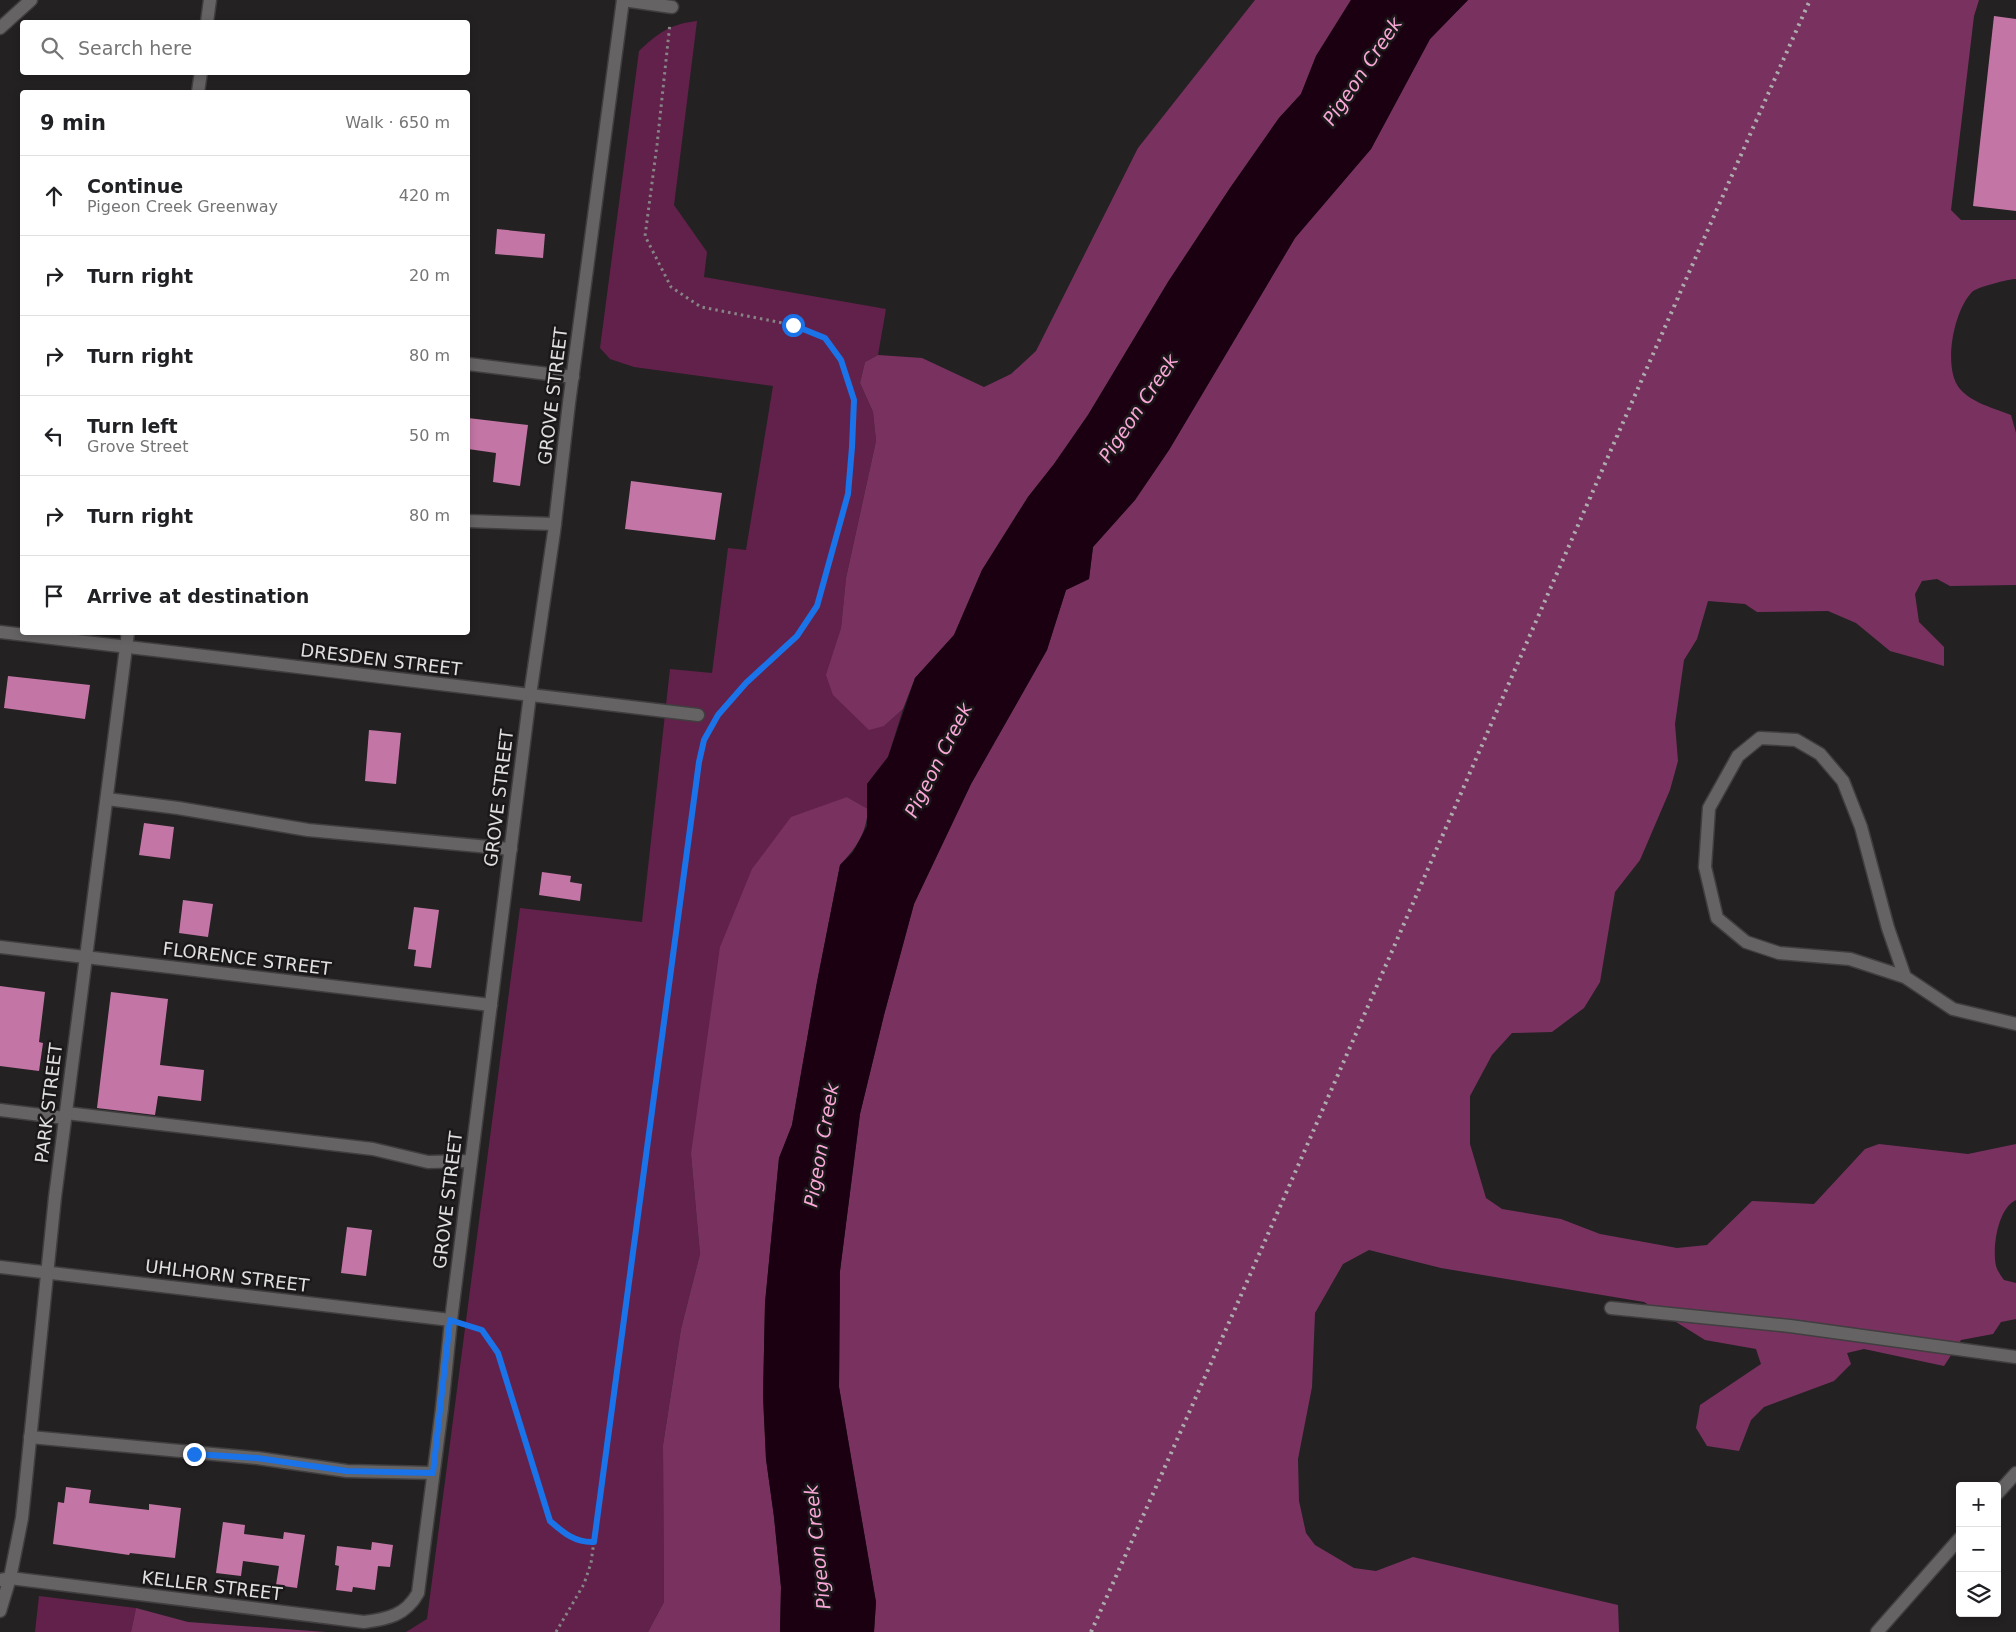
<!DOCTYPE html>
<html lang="en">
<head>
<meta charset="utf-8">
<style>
	:root { --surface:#fff; --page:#f6f6f6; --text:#202124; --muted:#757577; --line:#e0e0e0 }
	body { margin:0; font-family:"DejaVu Sans",sans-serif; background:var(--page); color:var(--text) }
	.controls { position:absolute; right:15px; bottom:15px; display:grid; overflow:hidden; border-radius:5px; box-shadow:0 2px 8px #0003 }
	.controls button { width:45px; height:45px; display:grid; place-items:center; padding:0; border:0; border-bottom:1px solid var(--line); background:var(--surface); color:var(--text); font:25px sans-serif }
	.stop { position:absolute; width:15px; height:15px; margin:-11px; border:4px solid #1a73e8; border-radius:50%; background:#fff }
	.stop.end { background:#1a73e8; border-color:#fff; box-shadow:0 1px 5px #0008 }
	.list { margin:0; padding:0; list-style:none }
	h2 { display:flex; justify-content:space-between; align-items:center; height:65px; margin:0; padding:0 20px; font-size:21px }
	h2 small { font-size:16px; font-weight:400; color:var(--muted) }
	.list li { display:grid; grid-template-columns:32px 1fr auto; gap:15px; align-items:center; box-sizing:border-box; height:80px; padding:0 20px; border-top:1px solid var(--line) }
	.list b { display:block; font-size:19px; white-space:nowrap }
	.list p { margin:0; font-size:16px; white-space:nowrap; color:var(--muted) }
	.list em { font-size:16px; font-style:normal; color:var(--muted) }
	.icon { flex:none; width:28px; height:28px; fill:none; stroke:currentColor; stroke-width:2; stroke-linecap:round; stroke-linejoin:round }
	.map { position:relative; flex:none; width:2016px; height:1632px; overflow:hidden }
	.search { position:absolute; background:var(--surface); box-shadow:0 2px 8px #0003; left:20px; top:20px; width:450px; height:55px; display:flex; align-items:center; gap:12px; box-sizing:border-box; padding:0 18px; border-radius:5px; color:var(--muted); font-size:19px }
	.panel { position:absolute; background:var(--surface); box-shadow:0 2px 8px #0003; left:20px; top:90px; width:450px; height:545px; border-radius:5px }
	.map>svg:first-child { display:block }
</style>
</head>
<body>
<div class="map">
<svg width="2016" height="1632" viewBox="0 0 2016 1632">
	<rect width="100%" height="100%" fill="#242123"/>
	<g fill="#62214b">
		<path d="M697 21 674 205 707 252 704 277 886 309 878 355 865 362 860 383 873 412 876 441 846 578 841 628 827 675 884 726 903 709 888 757 867 784 868 809 847 797 691 1154 700 1254 681 1329 663 1445 664 1602 648 1632H406L427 1619 520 908 642 922 670 669 712 673 728 548 746 550 773 386 634 367 610 359 600 348 639 51C658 33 670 24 697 21Z"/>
		<path d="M39 1596 136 1608 131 1632H35Z"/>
	</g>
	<g fill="#793260">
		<path d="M1255 0H1351L1316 56 1301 94 1279 118 1230 188 1168 282 1088 415 1054 464 1028 497 982 570 954 635 915 678 903 709 884 726 869 730 833 695 826 675 841 628 846 578 876 441 873 412 860 383 865 362 878 355 922 358 984 387 1011 374 1036 351 1138 148Z"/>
		<path d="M1468 0H1979L1974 16 1951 210 1961 220H2016V279C2009 279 1977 287 1972 292 1954 310 1942 368 1960 389 1972 403 1994 408 2011 415L2016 433V585L1950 586 1937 579 1922 581 1915 594 1919 622 1944 647V666L1890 651 1856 623 1828 611 1757 612 1745 604 1708 601 1697 639 1684 660 1675 724 1678 761 1670 790 1640 860 1615 892 1600 982 1584 1008 1552 1032 1512 1033 1492 1055 1470 1096V1144L1486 1198 1502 1209 1561 1219 1600 1234 1677 1248 1707 1245 1752 1201 1814 1204 1865 1149 1879 1144 1968 1154 2016 1144V1200C1998 1208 1992 1247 1996 1266 1997 1270 2001 1276 2004 1280L2016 1283V1319L2001 1322 1993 1334 1961 1340 1944 1366 1864 1349 1847 1353 1851 1364 1834 1381 1764 1407 1751 1420 1739 1451 1707 1446 1696 1428 1700 1405 1761 1364 1756 1349 1705 1340 1644 1302 1441 1268 1369 1250 1343 1264 1315 1313 1312 1387 1298 1459 1299 1501 1306 1533 1315 1545 1354 1568 1376 1571 1413 1557 1618 1605 1619 1632H874L876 1602 839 1387 840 1271 860 1114 884 1015 914 904 971 784 1047 650 1066 590 1089 579 1093 547 1135 500 1169 450 1295 238 1371 149 1430 39Z"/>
		<path d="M847 797 868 809C866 834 857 847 840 865L817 982 792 1125 779 1158 765 1303 763 1396 766 1459 774 1517 781 1587 780 1632H648L664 1602 663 1445 681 1329 700 1254 691 1154 720 947 752 869 791 817Z"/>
		<path d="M136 1608 188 1622 326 1632H131Z"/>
	</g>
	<path fill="#1b0011" d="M1351 0H1468L1430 39 1371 149 1295 238 1169 450 1135 500 1093 547 1089 579 1066 590 1047 650 971 784 914 904 884 1015 860 1114 840 1271 839 1387 876 1602 874 1632H780L781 1587 774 1517 766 1459 763 1396 765 1303 779 1158 792 1125 817 982 840 865 853 852 867 826V784L888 757 915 678 954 635 982 570 1028 497 1054 464 1088 415 1168 282 1230 188 1279 118 1301 94 1316 56Z"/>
	<g fill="#c376a5">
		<path d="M1994 16 2016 19V211L1973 206Z"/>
		<path d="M497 229 545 234 543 258 495 254Z"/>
		<path d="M468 418 528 425 520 486 493 482 496 453 468 449Z"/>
		<path d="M631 481 722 493 715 540 625 529Z"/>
		<path d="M8 676 90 685 85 719 4 708Z"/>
		<path d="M369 730 401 733 396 784 365 781Z"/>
		<path d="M144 823 174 827 170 859 139 855Z"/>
		<path d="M542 872 571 876 570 882 582 884 580 901 539 895Z"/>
		<path d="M183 900 213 904 208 937 179 933Z"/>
		<path d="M414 907 439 910 431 968 414 966 416 950 408 949Z"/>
		<path d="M0 986 45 992 39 1042 43 1043 39 1071 0 1066Z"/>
		<path d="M111 992 168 999 160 1065 204 1070 201 1101 158 1096 155 1115 97 1108Z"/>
		<path d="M347 1227 372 1230 366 1276 341 1273Z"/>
		<path d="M66 1487 91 1490 89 1503 149 1510V1504L181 1508 175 1558 130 1553 129 1555 53 1544 58 1502 64 1503Z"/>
		<path d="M223 1522 245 1525 244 1534 283 1539 284 1532 305 1535 297 1588 276 1585 279 1566 243 1561 241 1576 216 1573Z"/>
		<path d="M372 1542 393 1545 390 1567 378 1566 375 1590 353 1587 352 1592 336 1590 339 1566 335 1565 337 1546 371 1550Z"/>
	</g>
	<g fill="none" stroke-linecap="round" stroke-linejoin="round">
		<g stroke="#403e3f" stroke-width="15">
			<g id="minor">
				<path d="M623 0 672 7"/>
				<path d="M207 22 210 0"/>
				<path d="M0 28 31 0"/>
				<path d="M198 92 201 72"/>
				<path d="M468 364 573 377"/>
				<path d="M468 521 555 524"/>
				<path d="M0 632C233 658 465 688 698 715"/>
				<path d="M107 799 178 808 308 830 511 849"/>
				<path d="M0 947 491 1005"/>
				<path d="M1905 977 1888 928 1861 827 1843 781 1820 754 1796 740 1760 738 1738 756 1709 808 1705 867 1717 918 1746 942 1779 953 1850 959 1905 977 1953 1009 2016 1024"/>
				<path d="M0 1110 65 1118"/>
				<path d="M66 1113 373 1149 428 1162 471 1161"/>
				<path d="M0 1267 451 1320"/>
				<path d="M1611 1308 1790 1326 2016 1357"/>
				<path d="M30 1437 257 1458 347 1471 433 1473"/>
				<path d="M1997 1494 2016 1473"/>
				<path d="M0 1580 10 1578 364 1622C388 1619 406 1615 418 1593L442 1408 451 1320 530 695 554 532 569 403 623 0"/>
				<path d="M0 1611 10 1578 22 1518 55 1197 128 632"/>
				<path d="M1877 1632 1960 1538"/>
			</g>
		</g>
		<g stroke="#868485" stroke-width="3" stroke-dasharray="2.5 4" stroke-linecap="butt">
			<path d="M466 1325 482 1329 498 1353 550 1521C564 1533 575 1543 594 1542"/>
			<path d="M556 1632 584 1584 591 1563 699 762 705 740 718 715 746 683 797 636 817 607 848 494 854 400 841 360 825 339 793 325 701 307 671 287 645 236 657 145 670 23"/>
		</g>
		<use href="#minor" stroke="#666364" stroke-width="12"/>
		<path stroke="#aeadae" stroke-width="4" stroke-dasharray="2.5 5" stroke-linecap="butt" d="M1091 1632C1335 1090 1567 543 1810 0"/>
	</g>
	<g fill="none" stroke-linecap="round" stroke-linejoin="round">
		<path stroke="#1a73e8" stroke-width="6" d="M194 1454 257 1458 347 1471 433 1473 450 1320 482 1330 498 1353 550 1521C564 1533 575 1543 594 1542L699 762 704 740 718 715 746 683 797 636 817 606 848 494 852 447 854 400 841 360 825 338 793 325"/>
	</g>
	<g text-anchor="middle" stroke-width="5" stroke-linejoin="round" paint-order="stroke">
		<g font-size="18" fill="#e1e0e1" stroke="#1a1819">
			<text transform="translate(553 396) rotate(-83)" y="6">GROVE STREET</text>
			<text transform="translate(381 660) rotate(7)" y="6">DRESDEN STREET</text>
			<text transform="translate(499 798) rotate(-83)" y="6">GROVE STREET</text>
			<text transform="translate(247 959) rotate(7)" y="6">FLORENCE STREET</text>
			<text transform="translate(49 1103) rotate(-83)" y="6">PARK STREET</text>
			<text transform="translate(448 1200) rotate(-83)" y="6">GROVE STREET</text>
			<text transform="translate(227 1276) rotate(7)" y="6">UHLHORN STREET</text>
			<text transform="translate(212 1586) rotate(7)" y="6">KELLER STREET</text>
		</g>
		<g font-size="19" font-style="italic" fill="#faa7d8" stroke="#1a1819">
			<text transform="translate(1362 71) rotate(-56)" y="7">Pigeon Creek</text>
			<text transform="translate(1138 408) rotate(-56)" y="7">Pigeon Creek</text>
			<text transform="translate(938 760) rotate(-63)" y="7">Pigeon Creek</text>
			<text transform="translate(821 1145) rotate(-80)" y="7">Pigeon Creek</text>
			<text transform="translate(817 1547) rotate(-96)" y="7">Pigeon Creek</text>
		</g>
	</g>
</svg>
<div class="controls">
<button>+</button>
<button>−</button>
<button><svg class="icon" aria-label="layers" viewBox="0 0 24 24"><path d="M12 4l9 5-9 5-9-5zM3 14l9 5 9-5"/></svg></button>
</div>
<div class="stop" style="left:793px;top:325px"></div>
<div class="stop end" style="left:194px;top:1454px"></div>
<div class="search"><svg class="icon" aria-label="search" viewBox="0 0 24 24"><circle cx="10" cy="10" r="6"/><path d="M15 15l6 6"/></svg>Search here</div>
<section class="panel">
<h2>9 min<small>Walk · 650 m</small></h2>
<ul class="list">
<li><svg class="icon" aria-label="ahead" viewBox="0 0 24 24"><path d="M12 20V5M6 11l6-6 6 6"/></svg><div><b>Continue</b><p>Pigeon Creek Greenway</p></div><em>420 m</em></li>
<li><svg class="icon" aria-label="right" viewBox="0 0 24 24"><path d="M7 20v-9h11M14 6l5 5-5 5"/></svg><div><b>Turn right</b></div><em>20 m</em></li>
<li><svg class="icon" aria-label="right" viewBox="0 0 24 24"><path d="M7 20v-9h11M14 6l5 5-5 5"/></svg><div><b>Turn right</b></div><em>80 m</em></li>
<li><svg class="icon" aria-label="left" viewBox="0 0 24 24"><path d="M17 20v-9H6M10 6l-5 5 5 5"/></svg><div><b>Turn left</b><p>Grove Street</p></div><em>50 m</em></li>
<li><svg class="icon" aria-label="right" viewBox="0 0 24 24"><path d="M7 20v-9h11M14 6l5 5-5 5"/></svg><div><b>Turn right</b></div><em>80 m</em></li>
<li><svg class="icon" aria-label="arrive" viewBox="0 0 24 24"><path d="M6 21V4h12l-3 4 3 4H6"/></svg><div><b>Arrive at destination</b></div></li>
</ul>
</section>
</div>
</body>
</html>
